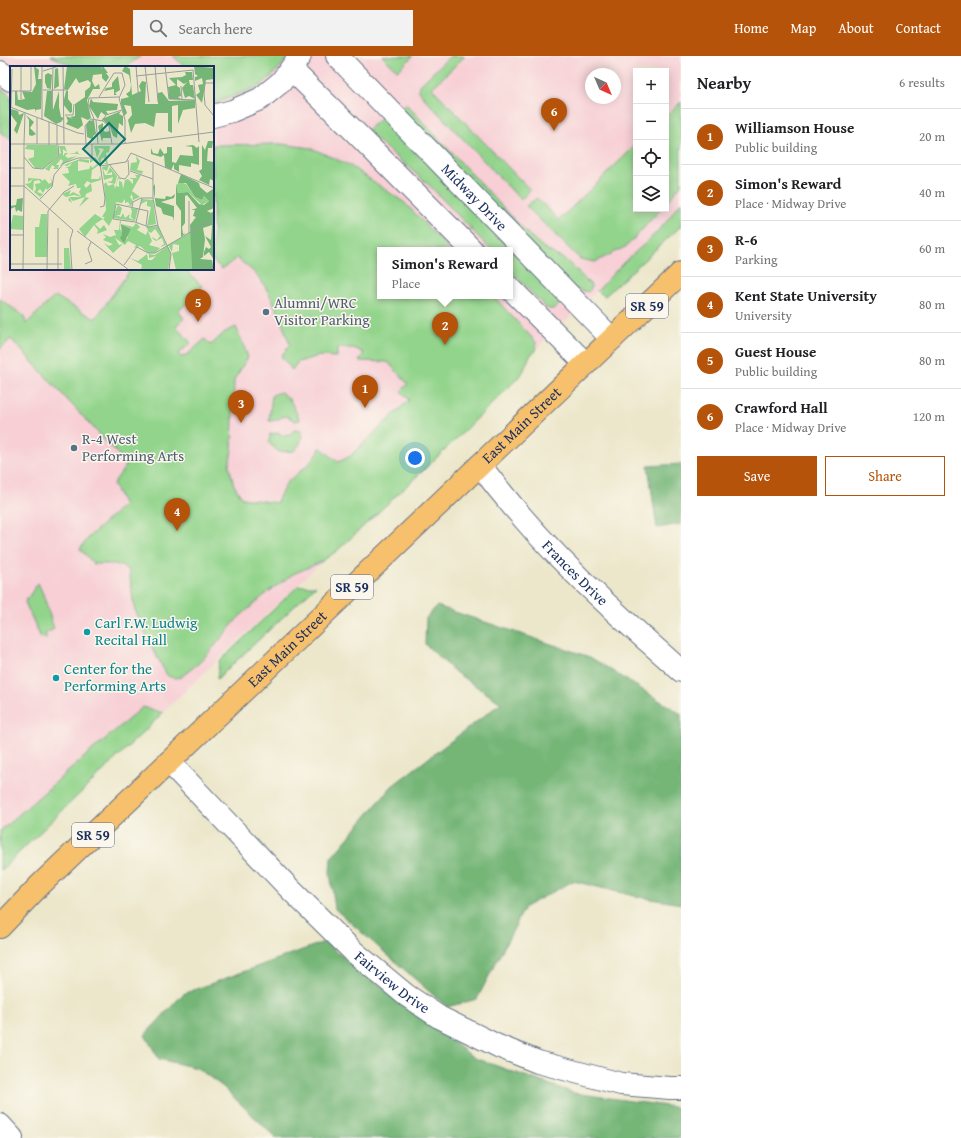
<!DOCTYPE html>
<html lang="en">
<head>
<meta charset="utf-8">
<style>
	:root { --surface:#fff; --page:#f2f2f2; --text:#202124; --muted:#757577; --line:#e0e0e0; --accent:#b45309 }
	body { margin:0; font-family:"Gentium Book Plus",serif; background:var(--page); color:var(--text) }
	.controls { position:absolute; right:12px; top:12px; display:grid; overflow:hidden; border-radius:0px; box-shadow:0 2px 10px #0003 }
	.controls button { width:36px; height:36px; display:grid; place-items:center; padding:0; border:0; border-bottom:1px solid var(--line); background:var(--surface); color:var(--text); font:20px sans-serif }
	.compass { position:absolute; left:585px; top:12px; width:36px; height:36px; border-radius:50%; background:var(--surface); box-shadow:0 2px 10px #0003; rotate:136deg }
	.you { position:absolute; left:415px; top:402px; width:14px; height:14px; margin:-10px; border:3px solid #fff; border-radius:50%; background:#1a73e8; box-shadow:0 0 0 6px #1a73e833 }
	.badge { display:grid; place-items:center; width:26px; height:26px; border-radius:50%; background:var(--accent); color:#fff; font-size:13px; font-weight:700 }
	.pin { position:absolute; translate:-50% -33px; filter:drop-shadow(0 1px 2px #0008) }
	.pin::after { content:''; position:absolute; top:21px; width:14px; height:12px; background:inherit; clip-path:polygon(0 0,100% 0,50% 100%) }
	.popup { position:absolute; left:377px; top:191px; width:136px; height:52px; box-sizing:border-box; display:grid; place-content:center; border-radius:0px; background:var(--surface); filter:drop-shadow(0 1px 3px #0005); font-size:13px; white-space:nowrap; color:var(--muted) }
	.popup b { font-size:15px; color:var(--text) }
	.popup::after { content:''; position:absolute; left:50%; top:100%; margin-left:-8px; border:8px solid transparent; border-top-color:var(--surface) }
	.list { margin:0; padding:0; list-style:none }
	h2 { display:flex; justify-content:space-between; align-items:center; height:52px; margin:0; padding:0 16px; font-size:17px }
	h2 small { font-size:13px; font-weight:400; color:var(--muted) }
	.list li { display:grid; grid-template-columns:26px 1fr auto; gap:12px; align-items:center; box-sizing:border-box; height:56px; padding:0 16px; border-top:1px solid var(--line) }
	.list b { display:block; font-size:15px; white-space:nowrap }
	.list p { margin:0; font-size:13px; white-space:nowrap; color:var(--muted) }
	.list em { font-size:13px; font-style:normal; color:var(--muted) }
	.actions { display:flex; gap:8px; padding:12px 16px }
	.actions a { flex:1; padding:9px 0; border:1px solid var(--accent); border-radius:0px; text-align:center; font-size:14px; color:var(--accent) }
	.actions .main { background:var(--accent); color:#fff }
	.icon { flex:none; width:22px; height:22px; fill:none; stroke:currentColor; stroke-width:2; stroke-linecap:round; stroke-linejoin:round }
	.map { position:relative; flex:none; width:681px; height:1082px; overflow:hidden }
	header { display:flex; align-items:center; gap:24px; box-sizing:border-box; height:56px; padding:0 20px; background:var(--accent); color:#fff }
	header strong { font-size:19px }
	nav { display:flex; gap:22px; margin-inline-start:auto; font-size:14px }
	.search { width:280px; height:36px; background:var(--page); display:flex; align-items:center; gap:10px; box-sizing:border-box; padding:0 14px; border-radius:0px; color:var(--muted); font-size:15px }
	main { display:flex }
	aside { flex:1; background:var(--surface) }
	.map>svg:first-child { display:block }
</style>
</head>
<body>
<header>
<strong>Streetwise</strong>
<div class="search"><svg class="icon" aria-label="search" viewBox="0 0 24 24"><circle cx="10" cy="10" r="6"/><path d="M15 15l6 6"/></svg>Search here</div>
<nav><a>Home</a><a>Map</a><a>About</a><a>Contact</a></nav>
</header>
<main>
<div class="map">
<svg width="681" height="1082" viewBox="0 0 681 1082">
	<rect width="100%" height="100%" fill="#fbf7ec"/>
	<filter id="ink" filterUnits="userSpaceOnUse"><feTurbulence type="fractalNoise" baseFrequency=".025" numOctaves="2"/><feDisplacementMap in="SourceGraphic" scale="8" xChannelSelector="R" yChannelSelector="G"/><feConvolveMatrix kernelMatrix="1 2 1 2 8 2 1 2 1" color-interpolation-filters="sRGB"/></filter>
	<filter id="wash" filterUnits="userSpaceOnUse"><feTurbulence type="fractalNoise" baseFrequency=".012" numOctaves="4" result="noise"/><feDisplacementMap in="SourceGraphic" scale="16" xChannelSelector="R" yChannelSelector="G"/><feGaussianBlur stdDeviation="0.9" result="paint"/><feColorMatrix in="noise" values="0 0 0 0 0 0 0 0 0 0 0 0 0 0 0 0 0 1.4 0 .05"/><feComposite in="paint" operator="in"/></filter>
	<g filter="url(#wash)">
		<rect width="100%" height="100%" fill="#ece7cb"/>
		<path fill="#f7cfd5" fill-rule="evenodd" d="M0 0H681V170L605 240 597 235 530 299 523 316 185 635 0 815ZM11 11H213V213H11ZM636 15H666V153H636ZM591 18H615V42H591ZM380 194H510V240H380Z"/>
		<g fill="#92d48b" stroke="#568274">
			<path d="M51 0H141L125 11H75Z"/>
			<path d="M173 0H290L271 21 260 30 213 48V11H185Z"/>
			<path d="M382 0H413L398 15Z"/>
			<path d="M450 0H465L432 32 530 134 521 144 424 42 418 34 420 29Z"/>
			<path d="M0 32 11 40V84L0 76Z"/>
			<path d="M681 46V129L666 147V60Z"/>
			<path d="M406 48 529 179 544 192 557 200 565 203 592 230 590 234 588 236 575 233 398 54Z"/>
			<path d="M382 61 560 244C559 252 553 255 546 252L510 214V194H491L429 129 380 87 367 74Z"/>
			<path d="M281 88 311 92 349 109 405 147 450 194H380V240H493L536 286V295L530 299 523 316 514 326 447 392 338 494 321 506 293 518 282 526 268 536 238 562 212 593 199 607 181 621 175 622 170 621 167 619 151 590 134 551 129 514 116 508H94L80 493 89 481 124 449 113 428 127 408 11 283 0 293V243L24 260 26 268 55 240 95 263 131 213H185L202 230 193 242 178 255 184 262 176 270 191 287 178 298 181 301 188 298 205 283 211 289 225 276 236 271 248 301 234 324 232 394 229 410 234 429 242 442 276 447 287 426 309 408 319 395 320 391 338 406 349 401 409 344 401 335 408 328 388 306 359 305 364 297 354 292H337V301L319 300 298 306 292 314 281 300 290 289C282 267 274 242 260 223 254 215 244 208 237 202L222 213 213 205V89Z"/>
			<path d="M636 89V153H661L627 190 595 206 580 203 526 150 537 142 559 164Z"/>
			<path d="M681 146V170L605 240 597 235 624 206 649 184 666 166Z"/>
			<path d="M281 336 290 344 300 364 295 365 287 360C278 361 279 365 269 365L272 339Z"/>
			<path d="M294 374 303 375 300 388 294 395 279 396 269 387 270 378 279 377 284 380 290 379Z"/>
			<path d="M38 527 43 538 54 573 45 578 47 583 41 582 25 546Z"/>
			<path d="M298 530H316L217 623 219 606Z"/>
			<path d="M143 651 163 657 0 815V775L97 690Z"/>
		</g>
		<g fill="#75b677" stroke="#48726a">
			<path d="M681 408V468L657 472 648 410Z"/>
			<path d="M437 550 590 601 681 658V848L639 841 573 825 525 851 477 943 447 951 335 853 330 816 331 802 392 730 501 647 455 616 425 588 426 562Z"/>
			<path d="M324 886 474 1002 574 1037 681 1052V1082H276L222 1030 197 1012 159 1003 145 979 183 938Z"/>
		</g>
	</g>
	<g filter="url(#ink)">
		<g fill="none" stroke-linecap="round" stroke-linejoin="round">
			<g stroke="#646f84" stroke-width="24">
				<g id="minor">
					<path id="s1" d="M337 0 612 283"/>
					<path d="M291 13 353 74 472 194"/>
					<path d="M0 16 11 24"/>
					<path d="M213 60 232 55 260 43 281 26 300 0"/>
					<path d="M510 232 586 308"/>
					<path id="s2" d="M480 409C518 460 562 507 609 550 632 572 657 593 681 615"/>
					<path id="s3" d="M169 706 290 833 354 896 406 939 439 961 498 990 538 1006 621 1028 670 1032H681"/>
					<path d="M0 1069 12 1082"/>
				</g>
			</g>
			<g stroke="#646f84" stroke-width="24">
				<g id="primary">
					<path id="s4" d="M0 871 39 830 681 217"/>
				</g>
			</g>
			<use href="#minor" stroke="#fff" stroke-width="22"/>
			<use href="#primary" stroke="#f7c06c" stroke-width="22"/>
		</g>
	</g>
	<g fill="#5c6f8a" stroke="#fbf7ec" stroke-width="1.5">
		<circle cx="266" cy="256" r="4"/>
		<circle cx="74" cy="392" r="4"/>
	</g>
	<g fill="#0f9aa8" stroke="#fbf7ec" stroke-width="1.5">
		<circle cx="87" cy="576" r="4"/>
		<circle cx="56" cy="622" r="4"/>
	</g>
	<g text-anchor="middle" stroke-width="3" stroke-linejoin="round" paint-order="stroke">
		<g fill="#fbf7ec" stroke="#5e6b89" stroke-width="1">
			<rect x="626" y="238" width="42" height="24" rx="3"/>
			<rect x="331" y="519" width="42" height="24" rx="3"/>
			<rect x="72" y="767" width="42" height="24" rx="3"/>
		</g>
		<g font-size="14" font-weight="bold" fill="#1b2f5e">
			<text x="647" y="255">SR 59</text>
			<text x="352" y="536">SR 59</text>
			<text x="93" y="784">SR 59</text>
		</g>
		<g font-size="15" fill="#1b2f5e" stroke="#fbf7ec">
			<text dy="5" stroke="none"><textPath href="#s1" startOffset="197">Midway Drive</textPath></text>
			<text dy="5" stroke="none"><textPath href="#s4" startOffset="724">East Main Street</textPath></text>
			<text dy="5" stroke="none"><textPath href="#s2" startOffset="144">Frances Drive</textPath></text>
			<text dy="5" stroke="none"><textPath href="#s4" startOffset="400">East Main Street</textPath></text>
			<text dy="5" stroke="none"><textPath href="#s3" startOffset="314">Fairview Drive</textPath></text>
		</g>
		<g font-size="15" fill="#4e5e75" stroke="#fbf7ec" text-anchor="start">
			<text x="274" y="252">Alumni/WRC<tspan x="274" dy="17">Visitor Parking</tspan></text>
			<text x="82" y="388">R-4 West<tspan x="82" dy="17">Performing Arts</tspan></text>
		</g>
		<g font-size="15" fill="#0d838f" stroke="#fbf7ec" text-anchor="start">
			<text x="95" y="572">Carl F.W. Ludwig<tspan x="95" dy="17">Recital Hall</tspan></text>
			<text x="64" y="618">Center for the<tspan x="64" dy="17">Performing Arts</tspan></text>
		</g>
	</g>
	<g transform="translate(10 10)">
		<rect width="204" height="204" fill="#ece7cb"/>
		<path d="M17 79H47L49 88 34 102 26 103 18 93 24 91V84L15 83ZM49 80H55L57 86 53 83V90L55 87H65L67 85 69 88 75 89 58 87 55 90 58 92 67 90 50 100 53 95 51 93 46 99H49L48 103H43L45 101 42 99 39 105 35 103 51 87ZM84 80H100L99 86 96 87 98 98H93L96 97 94 91 91 93V99L88 93 94 83 88 82 90 85 87 92ZM126 90 130 95 127 104 133 105 132 108 120 104 121 97 127 96ZM70 93 79 94V97L68 95V105L79 103 81 99 82 102 87 98 84 94 80 97V93L87 94 89 99 82 104 81 113H89L90 109 91 114 81 117 77 115 74 119 76 122 81 117 82 125 76 128 75 131 79 132 69 141 75 131 63 135 60 132 62 137 58 134 60 131H72L64 129 56 131 52 128 61 124 59 129 63 126 71 130 69 126 71 122H67L66 118 58 120 60 116 52 108 59 107 58 102H55L60 100 62 97 57 100 54 99ZM99 99 97 105 93 103 95 109H102V106L97 108 100 101 107 110 105 118 97 116 102 115 103 111 94 114 92 101ZM125 109H131L122 125 130 131 123 134 122 128 120 131 123 135 121 140 116 139H120L118 136 115 137V133L112 137 106 136 104 148 108 139 112 142 110 149H106L111 151 113 147 115 152 120 148 119 152 124 154 121 151 122 144H127H121V142L128 143 125 155 103 152 99 160 93 153 95 151H92L96 144 94 118 96 116 98 120 104 118 105 123 108 111 111 114 108 113 106 120 109 121V115L112 116 113 123 115 114 118 113 123 118V113H121L120 112H127ZM40 111 43 116V119L37 124 36 122 33 127 30 123 27 126 33 128 30 131 24 126 26 123 25 118 31 117 29 114 24 115 23 125 15 118 20 117 23 113 18 116V112L31 113 32 115 35 113 39 118 42 116ZM170 116 176 118 185 131 192 134 194 130 199 135 192 139 178 126 168 127 166 119ZM132 133 143 134 146 158 137 160 141 141 137 140V135L131 138ZM31 148H37V191H25V161H29ZM85 148 93 153 85 158 90 163 94 159 97 164 87 168 88 164 84 159 75 171 69 163ZM3 149 13 150V164L0 163ZM111 154 110 163 115 172 117 173 118 170 115 171 113 165H116L118 168 121 163 112 158 123 161 126 157 130 161 127 164 136 169 138 164 136 161 148 160 156 179 150 181 154 178 152 172 146 175 143 173 142 171 147 174 150 170 145 163 141 167 138 165 142 175 139 179 150 182 145 187H138L130 180 124 182 126 179 118 175 115 179 105 172 109 179 113 178 103 187 94 177 99 180 103 178 93 174 96 171 93 168 100 171 106 169 104 164H109L110 154 125 157ZM181 166 182 204H166L162 187 169 185V179L163 178 162 186 158 179ZM157 180 161 187 158 204H131L132 199 120 192 128 195 137 188 138 194H142L146 190 139 192V188L145 189ZM54 182H59L61 204H54Z" fill="#92d48b"/>
		<path d="M24 0 29 4 28 13H32L31 43 26 44V47L25 43 17 44 5 39V25H7L8 34 15 33 12 25 22 26 26 18ZM57 0H92L91 3 93 0 98 7H96L99 11 96 16 92 12V8L83 9 82 15 85 21 89 18 90 23H83L77 34 81 52 78 54 71 51 73 59 68 63 56 58 58 55 56 50 63 53 60 51 65 50V38L75 31V25L80 21 81 17 78 14 69 17 66 12 58 24 54 23ZM115 0 120 3 122 29 131 25 129 20 132 15 136 16 135 38H148V27L152 26 159 35 185 34V42L173 44 168 58V39L162 40V67L158 65V47H146L144 61 135 57 125 58 121 67 118 54 122 49 121 40 114 39 117 47 114 50 111 38V33L119 31 116 28 120 25 121 19 119 9 112 5ZM184 0 204 2V13L196 14 192 37 186 29 190 26 188 19 193 18 192 12 185 15V11L188 10 185 8ZM48 2 49 20 44 23 45 3ZM175 6H182L183 14H179L180 19H183L185 33 179 30 175 32 172 22 177 16 174 18 167 13V20L170 22 171 30 168 31 171 33H159L158 21 166 19 159 12 172 11 176 9ZM38 7 42 9 41 23 37 22 35 16V9ZM108 10 110 24 105 27 107 29H104V23L94 25 96 22 102 21V17ZM37 25H42L43 44 49 25V41L51 51 54 52 51 56 46 58 34 50ZM56 25H58V33L62 38V46L60 47 53 38ZM81 32 83 36 108 38 107 44 96 45 98 48 95 49 91 46 88 53 79 40ZM1 43 8 45 9 49 14 47 7 68 4 64 7 57 1 49ZM111 45 109 48 113 50V60L109 57 107 72 103 70 100 61 92 53ZM16 49 24 56 20 62 26 68 22 70 19 69V54ZM84 54 86 68 83 70 84 74 77 71 76 59 79 55ZM93 57V63L95 66 100 65 101 72H93L92 76 88 60ZM198 75H203L202 82H198L197 95 204 96V115L200 113 199 119 189 114 192 110 189 105 192 103V79L195 84ZM183 79 187 82 189 80V99L181 97V101L169 99V106L164 103V98L161 104 155 101 154 89 151 91 141 88V82L143 87 148 88 150 82 154 88 157 87V81H162V96L166 97 170 89 183 90 182 81 175 80ZM171 108 189 117 190 121 197 127 203 123 204 142 197 145 201 147 204 145V194L199 186 194 190V186L196 181 199 183 201 181 195 170 201 174 202 159 193 162 195 173 193 191 190 193 202 194 204 204H182L180 159 186 151 183 150 185 144H181L187 142 177 129 175 130V157L172 161 173 168 176 167 171 171V145L166 138V119L168 127 178 126 189 138 194 139 199 135 194 130 192 134 185 131 176 117H168ZM145 118V132L155 133 156 130 161 131 165 128 164 132 151 136 164 140V155L163 151 153 148 151 142 146 140 143 121ZM13 132 12 146 8 144 6 146 5 141 0 143V140L6 139 7 133ZM111 158 121 163 114 177 110 172 112 169Z" fill="#75b677"/>
		<path fill="none" stroke="#989d9f" stroke-width="1" d="M32 0V54M53 0 54 78M126 0 129 36M135 0 139 36M145 0 148 36M155 0 159 33 186 34M183 4 189 76M33 5 49 0M126 10 183 4M204 17H195L194 27 195 39 204 50M171 20 172 33M33 24H58M2 25H21V0M89 31 104 7H112L115 19 109 32 115 54V78M11 33V0M0 41 68 67 74 68M1 41 2 3M42 41 43 2M55 49H63L64 38M84 53 78 38 79 32 109 31M86 54 88 78M92 55 96 49 112 44M0 78V41M0 78H111L204 66M14 78 15 47M14 78V120L63 164M27 78V52M76 78 75 60 81 53 93 55 99 60 102 78M82 78V92M39 79V56M47 79V59M121 87 204 122M14 91 23 102 33 103 49 89 48 79M143 97V132L148 160 161 188 159 204M99 98 110 112 115 113 119 108 118 94M90 100 116 96 121 87M0 102H14M120 105 143 113M0 120H14L13 204M30 133 42 121 44 109 54 97 68 92H85L90 98 95 132 94 140 90 141M122 141 123 136 131 132H143M126 156 132 132M136 160 138 145 106 138 103 153 125 156 139 161 148 159M67 165 119 204M0 166V169H14M179 167V135M0 198H52M75 198 82 195 78 183 81 176M114 199 127 181 138 187H145L204 152M37 204 38 145 54 126 64 120M48 204V162M62 204 60 174 63 164"/>
		<path fill="#0f766e" fill-opacity="0.15" stroke="#0f766e" stroke-width="2" d="M99 57 115 73 90 99 73 83Z"/>
		<rect width="204" height="204" fill="none" stroke="#1b2f5e" stroke-width="2"/>
	</g>
</svg>
<div class="controls">
<button>+</button>
<button>−</button>
<button><svg class="icon" aria-label="locate" viewBox="0 0 24 24"><circle cx="12" cy="12" r="6"/><path d="M12 2v4M12 18v4M2 12h4M18 12h4"/></svg></button>
<button><svg class="icon" aria-label="layers" viewBox="0 0 24 24"><path d="M12 4l9 5-9 5-9-5zM3 14l9 5 9-5"/></svg></button>
</div>
<svg class="compass" viewBox="-18 -18 36 36"><path d="M0-13l5 13h-10z" fill="#e53935"/><path d="M0 13l5-13h-10z" fill="#757577"/></svg>
<div class="you"></div>
<div class="pin badge" style="left:365px;top:352px">1</div>
<div class="pin badge" style="left:445px;top:289px">2</div>
<div class="popup"><b>Simon's Reward</b>Place</div>
<div class="pin badge" style="left:241px;top:367px">3</div>
<div class="pin badge" style="left:177px;top:475px">4</div>
<div class="pin badge" style="left:198px;top:266px">5</div>
<div class="pin badge" style="left:554px;top:75px">6</div>
</div>
<aside>
<h2>Nearby<small>6 results</small></h2>
<ul class="list">
<li><span class="badge">1</span><div><b>Williamson House</b><p>Public building</p></div><em>20 m</em></li>
<li><span class="badge">2</span><div><b>Simon's Reward</b><p>Place · Midway Drive</p></div><em>40 m</em></li>
<li><span class="badge">3</span><div><b>R-6</b><p>Parking</p></div><em>60 m</em></li>
<li><span class="badge">4</span><div><b>Kent State University</b><p>University</p></div><em>80 m</em></li>
<li><span class="badge">5</span><div><b>Guest House</b><p>Public building</p></div><em>80 m</em></li>
<li><span class="badge">6</span><div><b>Crawford Hall</b><p>Place · Midway Drive</p></div><em>120 m</em></li>
</ul>
<div class="actions"><a class="main">Save</a><a>Share</a></div>
</aside>
</main>
</body>
</html>
